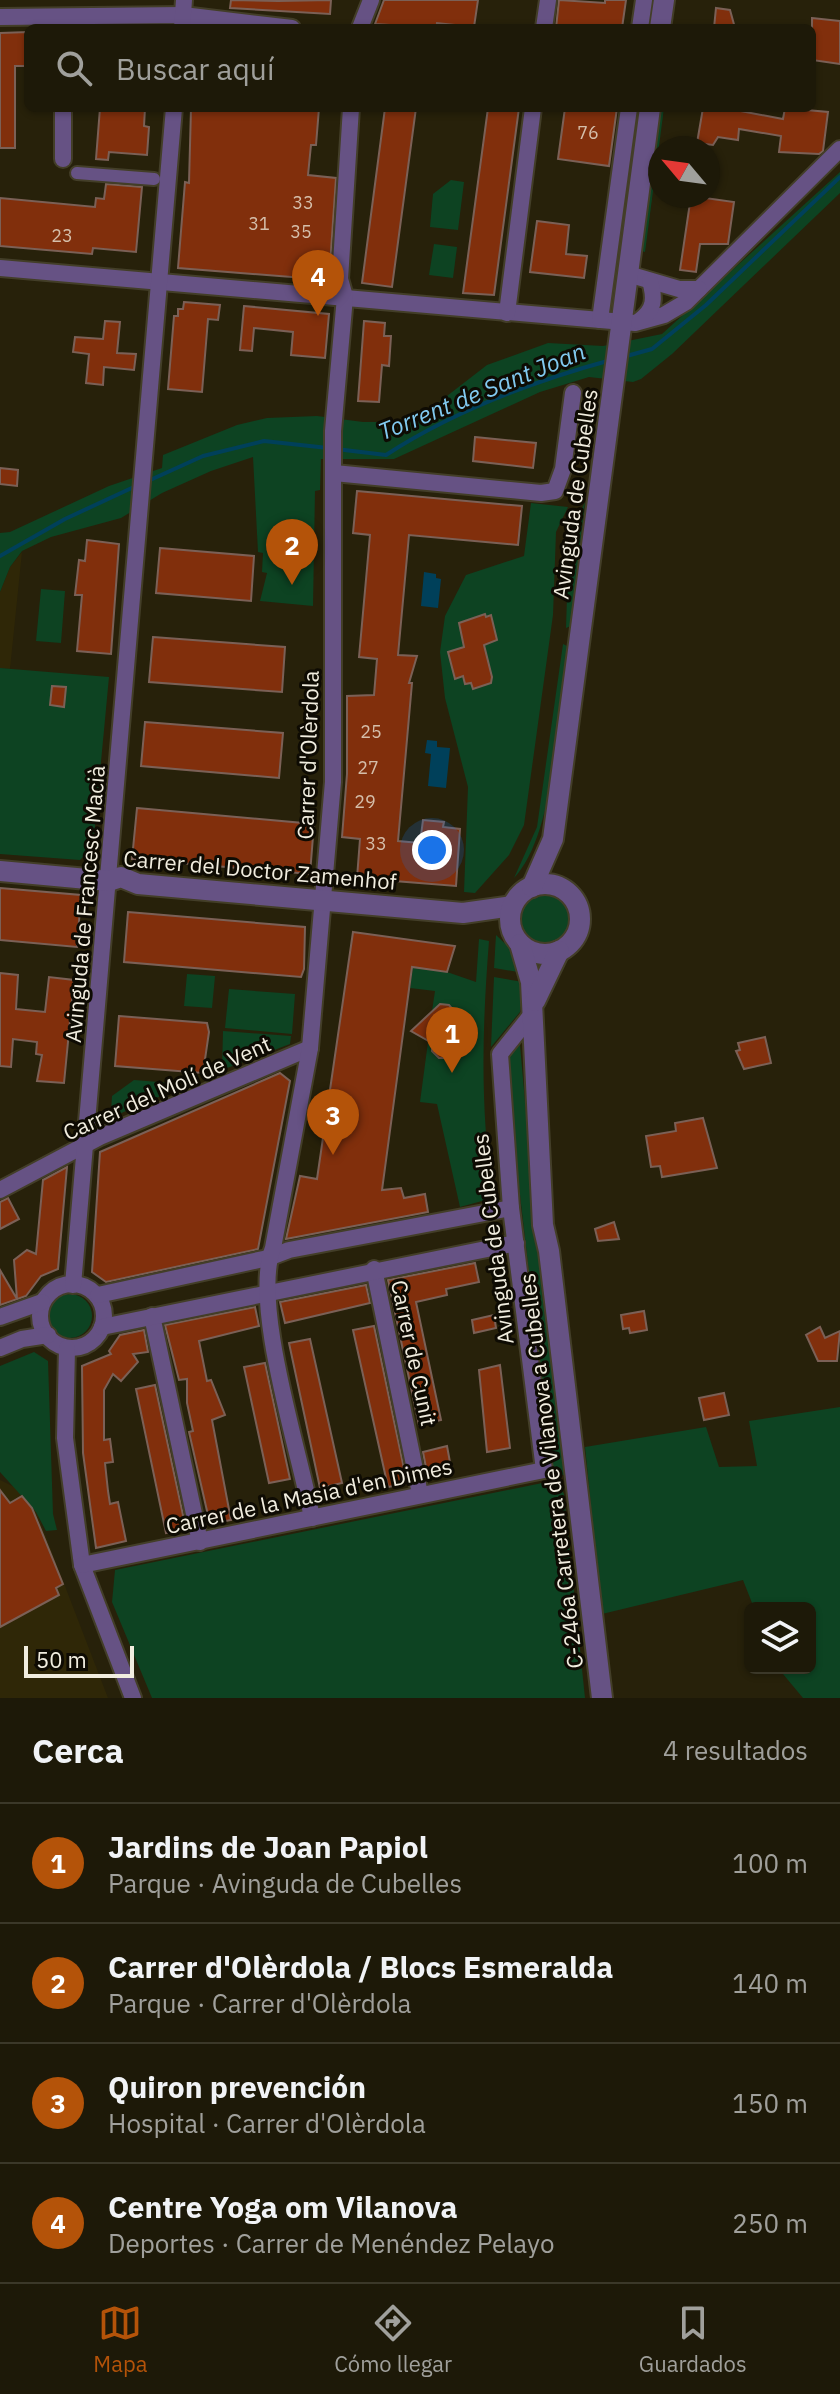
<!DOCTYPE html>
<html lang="es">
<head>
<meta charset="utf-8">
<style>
	:root { --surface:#1d1908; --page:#252212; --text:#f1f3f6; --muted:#a0a09c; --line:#3b3829; --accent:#b45309 }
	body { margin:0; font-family:"IBM Plex Sans",sans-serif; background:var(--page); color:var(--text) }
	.controls { position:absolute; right:24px; bottom:24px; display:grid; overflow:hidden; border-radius:12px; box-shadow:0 2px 6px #0004 }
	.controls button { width:72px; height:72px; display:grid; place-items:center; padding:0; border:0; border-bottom:2px solid var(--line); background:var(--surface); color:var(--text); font:40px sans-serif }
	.compass { position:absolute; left:648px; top:136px; width:72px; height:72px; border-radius:50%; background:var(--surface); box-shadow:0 2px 6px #0004; rotate:299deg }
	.scale { position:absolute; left:24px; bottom:20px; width:110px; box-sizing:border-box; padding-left:8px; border:4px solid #f1eddf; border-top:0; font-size:22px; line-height:28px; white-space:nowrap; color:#f1eddf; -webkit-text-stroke:6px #0e0b03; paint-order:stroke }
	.you { position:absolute; left:432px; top:850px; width:28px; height:28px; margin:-20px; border:6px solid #fff; border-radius:50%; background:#1a73e8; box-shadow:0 0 0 12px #1a73e833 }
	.badge { display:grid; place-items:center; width:52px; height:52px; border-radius:50%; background:var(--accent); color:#fff; font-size:26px; font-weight:700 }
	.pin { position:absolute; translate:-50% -66px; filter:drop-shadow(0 2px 4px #0008) }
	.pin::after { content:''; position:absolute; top:42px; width:28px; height:24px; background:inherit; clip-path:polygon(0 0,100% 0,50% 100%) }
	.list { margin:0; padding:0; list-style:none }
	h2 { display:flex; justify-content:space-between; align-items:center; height:104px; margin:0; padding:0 32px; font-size:34px }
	h2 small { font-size:26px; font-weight:400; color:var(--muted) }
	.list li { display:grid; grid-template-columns:52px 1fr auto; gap:24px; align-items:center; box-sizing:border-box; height:120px; padding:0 32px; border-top:2px solid var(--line) }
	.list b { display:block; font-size:30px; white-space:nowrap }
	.list p { margin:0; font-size:26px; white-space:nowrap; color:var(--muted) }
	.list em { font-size:26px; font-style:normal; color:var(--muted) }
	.icon { flex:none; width:44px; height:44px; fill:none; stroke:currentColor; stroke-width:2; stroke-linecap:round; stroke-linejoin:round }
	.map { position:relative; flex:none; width:840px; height:1698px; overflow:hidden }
	.search { position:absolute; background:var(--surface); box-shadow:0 2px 6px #0004; left:24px; right:24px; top:24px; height:88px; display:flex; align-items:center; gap:20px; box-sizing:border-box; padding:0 28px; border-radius:12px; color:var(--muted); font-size:30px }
	.sheet { height:584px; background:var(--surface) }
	nav { display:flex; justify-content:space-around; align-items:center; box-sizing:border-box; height:112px; border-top:2px solid var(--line); background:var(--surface); font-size:22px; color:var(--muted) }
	nav a { display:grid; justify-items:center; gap:4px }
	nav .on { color:var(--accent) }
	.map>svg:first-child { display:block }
</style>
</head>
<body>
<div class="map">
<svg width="840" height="1698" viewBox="0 0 840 1698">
	<rect width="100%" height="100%" fill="#27210a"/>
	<g fill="#2f2707">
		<path d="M22 552 10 669 0 668V592L10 567Z"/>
		<path d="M0 1480 30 1495 108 1698H0Z"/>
	</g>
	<g fill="#0d4322">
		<path d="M661 108H664L645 252 641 251Z"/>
		<path d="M840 172V193L672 354 641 379 633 382 589 377 540 392 394 459H321L320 490 315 491 313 606 260 601 267 573 262 572 263 553 258 552 253 457 211 471 162 493 121 518 51 537 22 551 10 567 0 592V533L10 532 109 486 162 468 163 455 237 425 267 418 317 416 363 422H400L434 406 487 365 548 343 603 346 662 334Z"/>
		<path d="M451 180 464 182 458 230 430 227 433 194Z"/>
		<path d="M434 244 457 247 453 278 429 275Z"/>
		<path d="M585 502 571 626 566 628 569 535Z"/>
		<path d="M531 503 568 507 556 532 553 615 524 825 509 855 475 893 464 892 468 787 445 698 440 652 445 616 466 575 524 556Z"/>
		<path d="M41 589 65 591 61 643 36 641Z"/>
		<path d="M563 644 567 646C559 707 556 834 514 878L537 827Z"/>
		<path d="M0 668 109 677 93 847 80 860 0 854Z"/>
		<circle cx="545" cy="919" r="27"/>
		<path d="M496 935 516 954 524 973 494 968Z"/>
		<path d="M479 939 489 941C482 1031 480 1107 493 1198L460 1207 437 1104 420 1102 428 1042H432V1051L439 1058H448L455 1043 448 1037 439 1036 455 1020V1012L449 1005 440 1004 432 1011 435 991 410 988 413 967 447 972 476 982Z"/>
		<path d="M187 974 215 976 212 1008 184 1006Z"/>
		<path d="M494 977 523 982 520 1012 491 1047Z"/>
		<path d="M229 989 295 994 292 1034 225 1028Z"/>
		<path d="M223 1031 291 1036 290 1044 222 1070Z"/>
		<path d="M520 1045 542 1293 566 1476 552 1471 514 1143 508 1054Z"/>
		<path d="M134 1080 171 1083 170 1092 119 1114 111 1113 112 1096Z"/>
		<circle cx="70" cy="1316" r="22"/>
		<path d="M34 1352 48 1361 53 1514 57 1530 46 1531 36 1512 0 1472V1366Z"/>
		<path d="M840 1407V1698H803L778 1668H810V1608H754L743 1580 602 1614 585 1447 706 1427 719 1467 757 1466 749 1421Z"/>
		<path d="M557 1480 564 1494 585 1698H152L112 1602 115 1570Z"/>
	</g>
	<g fill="#00405a">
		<path d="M424 572 436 574V578L441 579 438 608 421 606Z"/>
		<path d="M427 740 437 741V747L450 748 446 788 428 786 431 754 425 753Z"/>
	</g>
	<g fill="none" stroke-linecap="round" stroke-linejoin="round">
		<g stroke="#00405a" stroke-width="4">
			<path d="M623 357 652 349 706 305 840 177"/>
			<path d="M336 449 386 455C452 412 534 381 611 360"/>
			<path d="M148 481 203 456 264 441 328 448"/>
			<path d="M0 556 65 519 136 486"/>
		</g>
	</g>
	<g fill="#812f0c" stroke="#7b6056" stroke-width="2">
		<path d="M231 0 278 1 331 0 330 14 230 8Z"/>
		<path d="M384 0H478L474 27 437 23 436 28 375 24Z"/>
		<path d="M559 0 605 3V0H626L622 28H556Z"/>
		<path d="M716 8 730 10 735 28H714Z"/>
		<path d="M812 18 840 21V64L812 60Z"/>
		<path d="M28 32V66H15V148H0V33Z"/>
		<path d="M100 108H145L144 126 149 127 147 155 109 152 108 160 96 159Z"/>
		<path d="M191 108H319L316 145H311L308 175 336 178 329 280 178 268 185 182 189 183Z"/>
		<path d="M385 108H416L392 287 362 283Z"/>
		<path d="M488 108H519L494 295 463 293Z"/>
		<path d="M565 108H617L609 166 558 159Z"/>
		<path d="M703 108H725L783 119 785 108 828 112 823 151 819 154 779 152 781 136 739 129 738 140 718 137 713 145 697 143Z"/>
		<path d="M106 184 142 187 136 252 93 248 92 254 0 246V198L95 207 96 198 104 199Z"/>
		<path d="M691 196 734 202 728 244H700L696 272 680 270Z"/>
		<path d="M537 221 569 225 566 254 587 256 584 278 530 272Z"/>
		<path d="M184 302 220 305 218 320 208 319 202 392 168 389 174 316H178V309H183Z"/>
		<path d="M244 306 329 314 325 358 291 355 293 332 254 328 252 351 240 350Z"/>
		<path d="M105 321 120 322 117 353 136 354 134 370 104 367 103 385 86 383 89 354 73 352 75 337 103 339Z"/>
		<path d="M364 321 385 323 384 336H391L389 366 382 365 379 402 358 401Z"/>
		<path d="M475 437 536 443 533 468 473 461Z"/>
		<path d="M0 468 18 470 17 486 0 484Z"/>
		<path d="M357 491 522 506 518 545 409 535 398 655 417 656 409 683H412L398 841 420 843 423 820 444 822 443 827 460 829 456 886 357 878 360 839 342 837 347 774V696L374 695 377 659 359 657 370 535 353 533Z"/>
		<path d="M87 540 119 544 111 654 77 651 82 595H75L79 560 85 561Z"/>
		<path d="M160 548 254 556 251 601 156 593Z"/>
		<path d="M485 614 486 617 491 615 497 640 484 645 492 677 491 683 473 689 471 683 465 684 463 676 455 679 448 652 464 647 459 623Z"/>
		<path d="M153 637 285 647 282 692 149 682Z"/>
		<path d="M52 686 66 687 64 707 50 705Z"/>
		<path d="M145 722 283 733 279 778 141 766Z"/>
		<path d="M137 808 314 824 310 874 132 859Z"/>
		<path d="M0 888 81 895 77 947 0 940Z"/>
		<path d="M128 912 305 927 304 969 301 977 124 962Z"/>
		<path d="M353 932 455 946 447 972 412 967 382 1190 401 1188 404 1198 425 1194 428 1212 286 1239 300 1176 317 1179Z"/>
		<path d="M0 973 18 975 16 1009 45 1012 49 977 74 980 64 1083 37 1081 42 1055 36 1054 37 1042 13 1039 11 1067 0 1066Z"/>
		<path d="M440 1004 449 1005 455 1012V1020L443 1032 455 1043 448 1058H439L432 1051V1043L411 1031Z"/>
		<path d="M119 1016 207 1023 209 1032 203 1073 115 1066Z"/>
		<path d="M765 1037 771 1063 744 1069 736 1051 740 1050 738 1043Z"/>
		<path d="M280 1073 290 1081 258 1249 106 1282 92 1272 100 1152Z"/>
		<path d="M703 1118 717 1168 662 1177 660 1166 651 1167 646 1136 676 1131 675 1123Z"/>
		<path d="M67 1167 58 1269 41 1276 26 1296 0 1305V1270L17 1299 14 1260 27 1250 36 1254 43 1180Z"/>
		<path d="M8 1198 19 1219 0 1229V1202Z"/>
		<path d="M614 1222 619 1239 598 1241 595 1229Z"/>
		<path d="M475 1263 479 1282 446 1289 447 1295 416 1302 441 1420 419 1425 388 1280Z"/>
		<path d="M366 1285 370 1303 285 1323 280 1302Z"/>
		<path d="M255 1307 259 1326 199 1341 207 1381 211 1380 225 1415 212 1420 231 1520 210 1524 189 1432 193 1431 187 1403V1379L179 1380 165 1325Z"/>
		<path d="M644 1311 647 1330 630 1333 629 1328 623 1329 621 1315Z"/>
		<path d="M494 1315 496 1328 474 1333 472 1320Z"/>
		<path d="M374 1326 407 1483 388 1487 353 1330Z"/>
		<path d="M820 1327 825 1338 840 1331 837 1361H818L806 1335Z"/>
		<path d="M144 1330 148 1352 133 1354 138 1362 121 1381 113 1374 104 1390V1440L110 1439 113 1462 105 1463 108 1491 110 1504 118 1502 126 1541 96 1548 83 1453 82 1366 111 1354 109 1351 120 1335Z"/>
		<path d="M310 1339 342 1483 320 1488 289 1343Z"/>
		<path d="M265 1363 290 1479 269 1483 244 1367Z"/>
		<path d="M500 1365 510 1448 487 1452 479 1370Z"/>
		<path d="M155 1385 186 1529 166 1533 136 1389Z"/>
		<path d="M724 1393 729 1415 704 1420 699 1398Z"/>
		<path d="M447 1446 452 1473 428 1478 423 1452Z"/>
		<path d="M0 1490 10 1503 22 1496 32 1508 63 1584 56 1588 59 1595 0 1627Z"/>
	</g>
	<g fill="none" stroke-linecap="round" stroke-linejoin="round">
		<g stroke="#433e28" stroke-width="16">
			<path id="pedestrian" d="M77 173 154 179"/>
		</g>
		<g stroke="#433e28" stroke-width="20">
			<g id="minor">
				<path d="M0 17 183 15 292 28"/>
				<path d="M182 28 184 0"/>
				<path d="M360 28 371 0"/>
				<path d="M544 28 548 0"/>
				<path d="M640 28 644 0"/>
				<path d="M63 159V108"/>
				<path d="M0 268 635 323 664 315 686 302 840 149"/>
				<path d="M628 274 679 289H699"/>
				<path d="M507 313 533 108"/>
				<path d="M600 320 629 108"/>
				<path d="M639 321C655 310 655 298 650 281"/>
				<path d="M334 473 541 493 555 491 563 469 573 393"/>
				<path d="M0 1190 100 1137 310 1048"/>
				<path d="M374 1269 420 1494"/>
				<circle cx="72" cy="1316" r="32"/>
				<path d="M73 1285 174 108"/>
				<path d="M98 1295 268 1258 289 1250 511 1208"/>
				<path d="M152 1316 200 1542"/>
				<path d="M0 1317 42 1302"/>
				<path d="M102 1327 516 1243"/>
				<path d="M0 1348 22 1339 48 1335"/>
				<path d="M67 1348 65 1438 82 1565 133 1698"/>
				<path d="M312 1518C300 1453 251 1303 273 1248L310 1048 333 782V431L345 297 340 279 351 108"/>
				<path d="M82 1565 544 1470 511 1208 500 1054 532 1014"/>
			</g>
		</g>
		<g stroke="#433e28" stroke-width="24">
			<g id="tertiary">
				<path d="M660 28 664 0"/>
				<path d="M0 871 109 881 121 877 138 884 463 913 512 906"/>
				<circle cx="545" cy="919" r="35"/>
				<path d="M532 887 553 839 650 108"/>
				<path d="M520 944 531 982 543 1225 549 1251 602 1698"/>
				<path d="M535 1001 559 951"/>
			</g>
		</g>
		<use href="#pedestrian" stroke="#665284" stroke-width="12"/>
		<use href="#minor" stroke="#665284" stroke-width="16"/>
		<use href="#tertiary" stroke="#665284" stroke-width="20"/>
	</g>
	<g text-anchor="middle" stroke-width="6" stroke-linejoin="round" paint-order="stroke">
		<g font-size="18" fill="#d5beaa">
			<text x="588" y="139">76</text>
			<text x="303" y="209">33</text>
			<text x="259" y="230">31</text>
			<text x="301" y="238">35</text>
			<text x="62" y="242">23</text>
			<text x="371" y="738">25</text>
			<text x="368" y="774">27</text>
			<text x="365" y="808">29</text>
			<text x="376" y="850">33</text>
		</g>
		<g font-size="22" fill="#f1eddf" stroke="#0e0b03">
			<text transform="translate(575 494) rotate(-82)" y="8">Avinguda de Cubelles</text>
			<text transform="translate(308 755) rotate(-88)" y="8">Carrer d'Olèrdola</text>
			<text transform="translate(260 870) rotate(5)" y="8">Carrer del Doctor Zamenhof</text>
			<text transform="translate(85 904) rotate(-85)" y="8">Avinguda de Francesc Macià</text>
			<text transform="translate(167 1088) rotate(-24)" y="8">Carrer del Molí de Vent</text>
			<text transform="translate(493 1239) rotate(-97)" y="8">Avinguda de Cubelles</text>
			<text transform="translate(414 1353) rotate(78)" y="8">Carrer de Cunit</text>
			<text transform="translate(551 1471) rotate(-97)" y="8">C-246a Carretera de Vilanova a Cubelles</text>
			<text transform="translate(309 1496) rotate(-12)" y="8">Carrer de la Masia d'en Dimes</text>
		</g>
		<g font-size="24" font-style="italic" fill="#81c9ef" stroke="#0e0b03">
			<text transform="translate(482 392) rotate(-22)" y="8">Torrent de Sant Joan</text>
		</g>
	</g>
</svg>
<div class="controls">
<button><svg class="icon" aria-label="layers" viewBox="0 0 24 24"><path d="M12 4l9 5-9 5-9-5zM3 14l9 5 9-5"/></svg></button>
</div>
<svg class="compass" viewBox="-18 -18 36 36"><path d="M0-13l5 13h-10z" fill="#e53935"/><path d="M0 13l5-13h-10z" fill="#a0a09c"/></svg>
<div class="scale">50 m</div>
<div class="you"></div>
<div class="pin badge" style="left:452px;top:1073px">1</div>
<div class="pin badge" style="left:292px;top:585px">2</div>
<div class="pin badge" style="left:333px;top:1155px">3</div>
<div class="pin badge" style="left:318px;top:316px">4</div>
<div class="search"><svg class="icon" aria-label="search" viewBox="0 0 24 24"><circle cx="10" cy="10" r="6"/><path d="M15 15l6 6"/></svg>Buscar aquí</div>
</div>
<section class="sheet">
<h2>Cerca<small>4 resultados</small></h2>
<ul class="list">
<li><span class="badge">1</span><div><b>Jardins de Joan Papiol</b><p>Parque · Avinguda de Cubelles</p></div><em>100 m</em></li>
<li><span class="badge">2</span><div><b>Carrer d'Olèrdola / Blocs Esmeralda</b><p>Parque · Carrer d'Olèrdola</p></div><em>140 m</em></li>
<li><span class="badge">3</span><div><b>Quiron prevención</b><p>Hospital · Carrer d'Olèrdola</p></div><em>150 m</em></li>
<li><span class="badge">4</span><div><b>Centre Yoga om Vilanova</b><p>Deportes · Carrer de Menéndez Pelayo</p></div><em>250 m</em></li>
</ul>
</section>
<nav>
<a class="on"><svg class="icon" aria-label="map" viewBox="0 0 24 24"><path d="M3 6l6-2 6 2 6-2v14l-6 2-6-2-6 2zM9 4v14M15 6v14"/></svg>Mapa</a>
<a><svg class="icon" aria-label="directions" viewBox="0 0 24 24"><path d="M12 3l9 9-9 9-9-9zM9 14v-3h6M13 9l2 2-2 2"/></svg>Cómo llegar</a>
<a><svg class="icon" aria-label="saved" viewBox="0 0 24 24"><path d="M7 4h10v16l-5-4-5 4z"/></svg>Guardados</a>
</nav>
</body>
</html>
